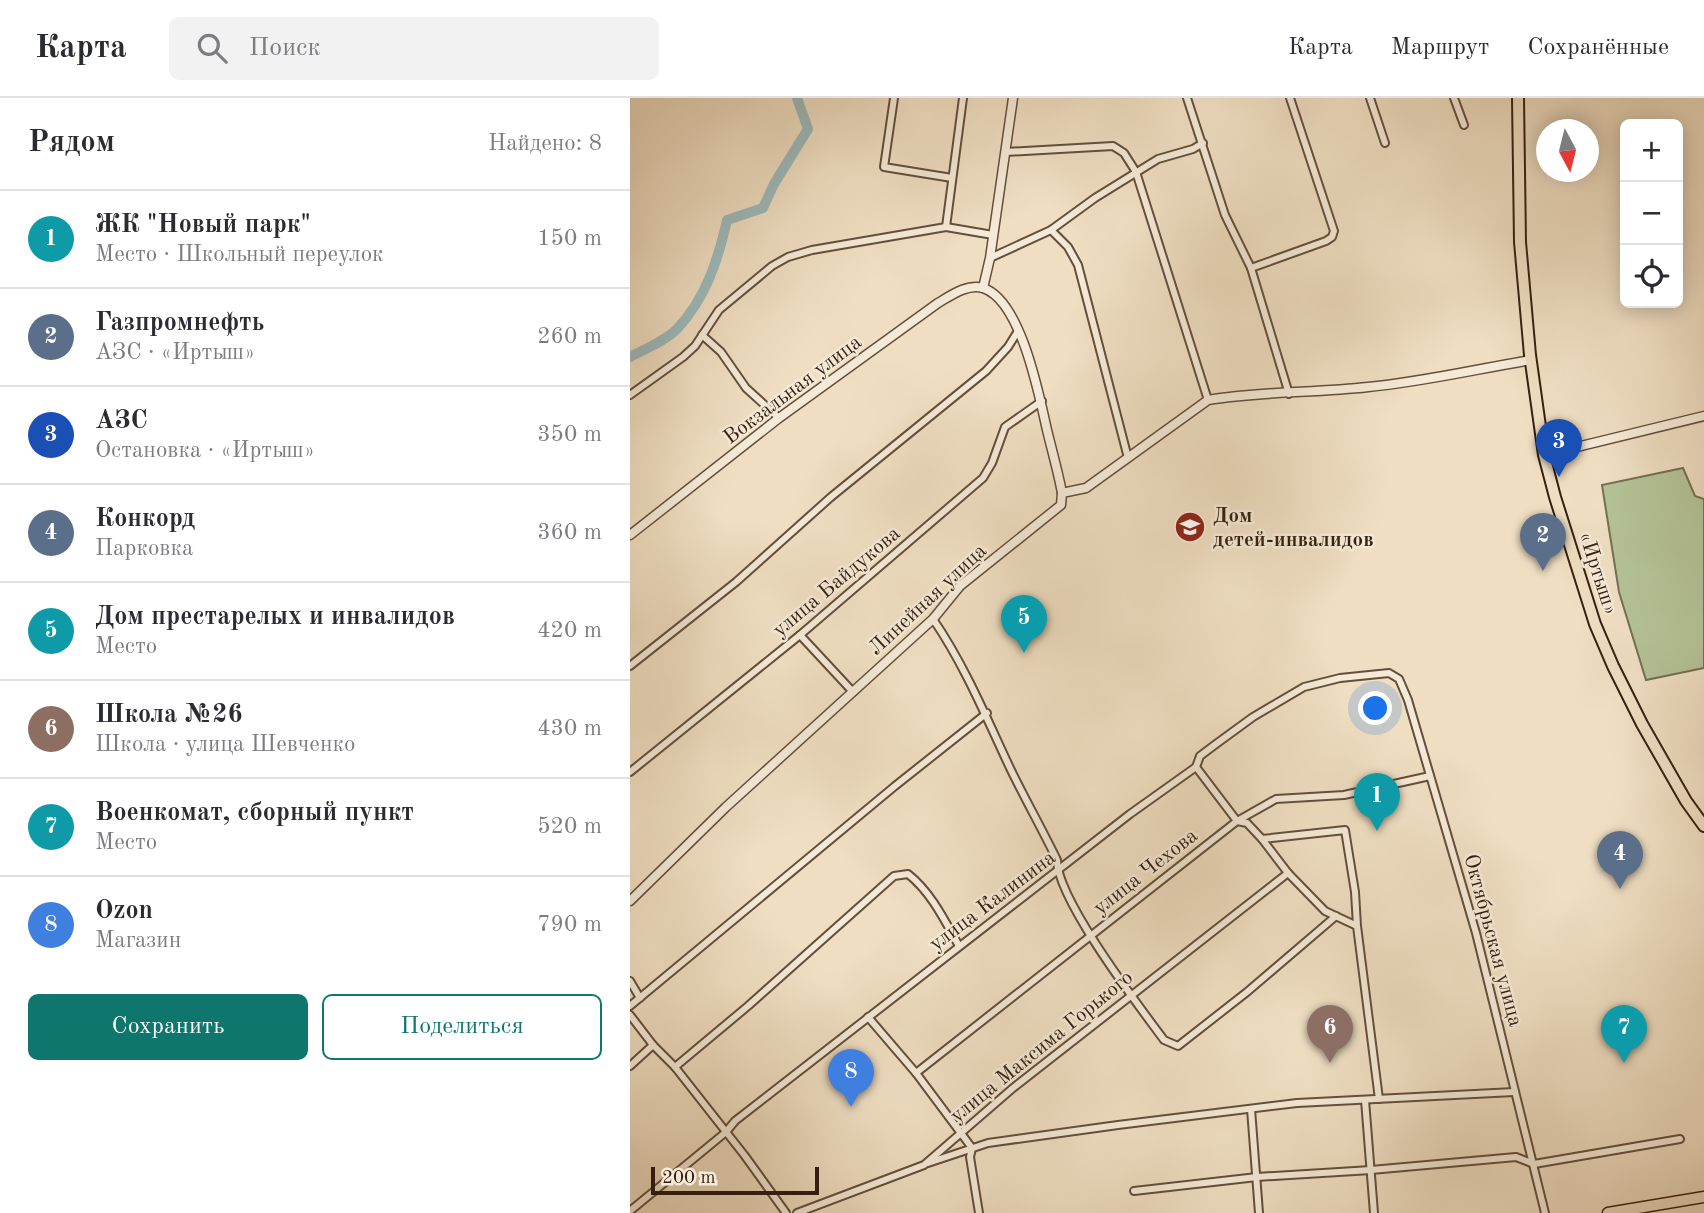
<!DOCTYPE html>
<html lang="ru">
<head>
<meta charset="utf-8">
<style>
	:root { --surface:#fff; --page:#f2f2f3; --text:#2b2b33; --muted:#7c7c81; --line:#e1e1e2; --accent:#0f766e }
	body { margin:0; font-family:"Old Standard TT",serif; background:var(--page); color:var(--text) }
	.controls { position:absolute; right:21px; top:21px; display:grid; overflow:hidden; border-radius:10px; box-shadow:0 4px 18px #0003 }
	.controls button { width:63px; height:63px; display:grid; place-items:center; padding:0; border:0; border-bottom:2px solid var(--line); background:var(--surface); color:var(--text); font:35px sans-serif }
	.compass { position:absolute; left:906px; top:21px; width:63px; height:63px; border-radius:50%; background:var(--surface); box-shadow:0 4px 18px #0003; rotate:173deg }
	.scale { position:absolute; left:21px; bottom:18px; width:168px; box-sizing:border-box; padding-left:7px; border:4px solid #361f0f; border-top:0; font-size:19px; line-height:24px; white-space:nowrap; color:#361f0f; -webkit-text-stroke:5px #f5ead7; paint-order:stroke }
	.you { position:absolute; left:746px; top:611px; width:24px; height:24px; margin:-18px; border:5px solid #fff; border-radius:50%; background:#1a73e8; box-shadow:0 0 0 10px #1a73e833 }
	.badge { display:grid; place-items:center; width:46px; height:46px; border-radius:50%; background:var(--accent); color:#fff; font-size:23px; font-weight:700 }
	.pin { position:absolute; translate:-50% -58px; filter:drop-shadow(0 2px 4px #0008) }
	.pin::after { content:''; position:absolute; top:37px; width:24px; height:21px; background:inherit; clip-path:polygon(0 0,100% 0,50% 100%) }
	.list { margin:0; padding:0; list-style:none }
	h2 { display:flex; justify-content:space-between; align-items:center; height:91px; margin:0; padding:0 28px; font-size:30px }
	h2 small { font-size:23px; font-weight:400; color:var(--muted) }
	.list li { display:grid; grid-template-columns:46px 1fr auto; gap:21px; align-items:center; box-sizing:border-box; height:98px; padding:0 28px; border-top:2px solid var(--line) }
	.list b { display:block; font-size:26px; white-space:nowrap }
	.list p { margin:0; font-size:23px; white-space:nowrap; color:var(--muted) }
	.list em { font-size:23px; font-style:normal; color:var(--muted) }
	.actions { display:flex; gap:14px; padding:21px 28px }
	.actions a { flex:1; padding:16px 0; border:2px solid var(--accent); border-radius:10px; text-align:center; font-size:24px; color:var(--accent) }
	.actions .main { background:var(--accent); color:#fff }
	.icon { flex:none; width:38px; height:38px; fill:none; stroke:currentColor; stroke-width:2; stroke-linecap:round; stroke-linejoin:round }
	.map { position:relative; flex:none; width:1074px; height:1115px; overflow:hidden }
	header { display:flex; align-items:center; gap:42px; box-sizing:border-box; height:98px; padding:0 35px; background:var(--surface); border-bottom:2px solid var(--line) }
	header strong { font-size:33px }
	nav { display:flex; gap:38px; margin-inline-start:auto; font-size:24px }
	.search { width:490px; height:63px; background:var(--page); display:flex; align-items:center; gap:18px; box-sizing:border-box; padding:0 24px; border-radius:10px; color:var(--muted); font-size:26px }
	main { display:flex }
	aside { flex:1; background:var(--surface) }
	.map>svg:first-child { display:block }
</style>
</head>
<body>
<header>
<strong>Карта</strong>
<div class="search"><svg class="icon" aria-label="search" viewBox="0 0 24 24"><circle cx="10" cy="10" r="6"/><path d="M15 15l6 6"/></svg>Поиск</div>
<nav><a>Карта</a><a>Маршрут</a><a>Сохранённые</a></nav>
</header>
<main>
<aside>
<h2>Рядом<small>Найдено: 8</small></h2>
<ul class="list">
<li><span class="badge" style="background:#0f9aa8">1</span><div><b>ЖК &quot;Новый парк&quot;</b><p>Место · Школьный переулок</p></div><em>150 m</em></li>
<li><span class="badge" style="background:#5c6f8a">2</span><div><b>Газпромнефть</b><p>АЗС · «Иртыш»</p></div><em>260 m</em></li>
<li><span class="badge" style="background:#1a4fb4">3</span><div><b>АЗС</b><p>Остановка · «Иртыш»</p></div><em>350 m</em></li>
<li><span class="badge" style="background:#5c6f8a">4</span><div><b>Конкорд</b><p>Парковка</p></div><em>360 m</em></li>
<li><span class="badge" style="background:#0f9aa8">5</span><div><b>Дом престарелых и инвалидов</b><p>Место</p></div><em>420 m</em></li>
<li><span class="badge" style="background:#8d6e63">6</span><div><b>Школа №26</b><p>Школа · улица Шевченко</p></div><em>430 m</em></li>
<li><span class="badge" style="background:#0f9aa8">7</span><div><b>Военкомат, сборный пункт</b><p>Место</p></div><em>520 m</em></li>
<li><span class="badge" style="background:#3f7fe0">8</span><div><b>Ozon</b><p>Магазин</p></div><em>790 m</em></li>
</ul>
<div class="actions"><a class="main">Сохранить</a><a>Поделиться</a></div>
</aside>
<div class="map">
<svg width="1074" height="1115" viewBox="0 0 1074 1115">
	<rect width="100%" height="100%" fill="#efdec2"/>
	<filter id="stains"><feTurbulence type="fractalNoise" baseFrequency=".00286" numOctaves="4"/><feColorMatrix values="0 0 0 0 .2 0 0 0 0 .09 0 0 0 0 .02 0 0 0 .5 -.17"/></filter>
	<radialGradient id="worn" r=".72"><stop offset=".6" stop-color="#630" stop-opacity="0"/><stop offset="1" stop-color="#630" stop-opacity=".3"/></radialGradient>
	<path fill="#b4c297" stroke="#757053" stroke-width="2" d="M1053 370 1065 398 1074 401V570L1016 582 989 494 972 387Z"/>
	<g fill="none" stroke-linecap="round" stroke-linejoin="round">
		<path stroke="#9dbabc" stroke-width="10" d="M0 259C15 251 35 243 47 231 76 200 88 162 97 122L133 110 144 86 178 31 167 0"/>
		<g stroke="#644f3c" stroke-width="10">
			<g id="minor">
				<path d="M264 0 254 69 322 80"/>
				<path d="M557 0 595 117 621 170 659 296"/>
				<path d="M740 0 755 45"/>
				<path d="M824 0 834 27"/>
				<path d="M376 54 483 48 494 55 506 74 578 302"/>
				<path d="M316 129 333 0"/>
				<path d="M421 132 438 149 448 167 498 360"/>
				<path d="M360 160 421 132 465 100 528 61 563 51 573 45"/>
				<path d="M621 170 696 143 702 139 704 133 660 0"/>
				<path d="M72 237 91 254 116 290 149 320"/>
				<path d="M0 297 53 259 65 248 89 212 142 168 158 159 182 152 316 129 363 137"/>
				<path d="M303 521C335 568 356 619 380 670 395 701 412 731 427 762 427 801 508 907 534 942L548 948 617 894 706 818"/>
				<path d="M170 537 223 594"/>
				<path d="M0 568 106 484 201 399 356 273 378 249 388 233"/>
				<path d="M566 669 607 723 617 725 632 741"/>
				<path d="M0 674 170 537 353 380 362 365 375 329 412 303"/>
				<path d="M727 828 725 794 715 732 632 741 658 775 695 813 727 828 749 1001"/>
				<path d="M0 883 10 900"/>
				<path d="M0 908 265 688 357 615"/>
				<path d="M0 917 23 947 45 969 115 1058 156 1115"/>
				<path d="M238 919 286 975 342 1050 340 1059 349 1115"/>
				<path d="M0 968 23 947"/>
				<path d="M45 969 118 908 264 778 278 776C301 794 315 823 329 848"/>
				<path d="M286 975 607 723 646 701 714 697 800 678"/>
				<path d="M735 1002 744 1115"/>
				<path d="M621 1011 629 1115"/>
				<path d="M298 1065 358 1045 488 1027 667 1005 884 994"/>
				<path d="M504 1093 627 1079 741 1072 886 1059 904 1066 1050 1041"/>
				<path d="M0 1113 96 1034 105 1023 500 716 566 669 570 658 586 646 623 619 674 589 710 580 759 575 769 581 778 602 846 835 915 1115"/>
				<path d="M167 1115 294 1067 383 990 658 775"/>
			</g>
		</g>
		<g stroke="#644f3c" stroke-width="11">
			<g id="tertiary">
				<path d="M353 190 360 160 383 0"/>
				<path d="M914 357 1074 318"/>
				<path d="M0 437 149 320 308 205C320 198 338 185 353 190 391 202 409 297 417 332 422 353 428 373 432 395"/>
				<path d="M0 803 96 709 303 521 330 488 431 407 432 395 456 390 578 302C631 293 685 295 738 289 792 284 847 271 901 262"/>
			</g>
		</g>
		<g stroke="#361f0f" stroke-width="13">
			<path id="primary" d="M978 1115 1074 1099"/>
		</g>
		<g stroke="#361f0f" stroke-width="14">
			<path id="trunk" d="M888 0 890 144 900 257 914 357 925 399 965 526 983 568 1012 626 1056 703 1074 728"/>
		</g>
		<use href="#minor" stroke="#f5ead7" stroke-width="6"/>
		<use href="#tertiary" stroke="#f5ead7" stroke-width="8"/>
		<use href="#primary" stroke="#efdec2" stroke-width="10"/>
		<use href="#trunk" stroke="#efdec2" stroke-width="10"/>
	</g>
	<defs>
		<g id="school-disc" transform="scale(1.575)"><circle r="9.5" fill="#8f2418" stroke="#f5ead7"/><path d="M0-5L7-2L0 1L-7-2ZM-4 1L0 2.5L4 1V4Q0 6-4 4Z" fill="#fff"/></g>
	</defs>
	<g fill-rule="evenodd">
		<use href="#school-disc" x="560" y="429"/>
	</g>
	<g text-anchor="middle" stroke-width="5" stroke-linejoin="round" paint-order="stroke">
		<g font-size="21" fill="#361f0f" stroke="#f5ead7">
			<text transform="translate(162 291) rotate(-37)" y="7">Вокзальная улица</text>
			<text transform="translate(969 475) rotate(72)" y="7">«Иртыш»</text>
			<text transform="translate(206 483) rotate(-40)" y="7">улица Байдукова</text>
			<text transform="translate(297 501) rotate(-43)" y="7">Линейная улица</text>
			<text transform="translate(515 773) rotate(-38)" y="7">улица Чехова</text>
			<text transform="translate(362 802) rotate(-37)" y="7">улица Калинина</text>
			<text transform="translate(864 842) rotate(75)" y="7">Октябрьская улица</text>
			<text transform="translate(411 948) rotate(-39)" y="7">улица Максима Горького</text>
		</g>
		<g font-size="21" font-weight="bold" fill="#361f0f" stroke="#f5ead7" text-anchor="start">
			<text x="583" y="424">Дом<tspan x="583" dy="24">детей-инвалидов</tspan></text>
		</g>
	</g>
	<rect width="100%" height="100%" filter="url(#stains)"/>
	<rect width="100%" height="100%" fill="url(#worn)"/>
</svg>
<div class="controls">
<button>+</button>
<button>−</button>
<button><svg class="icon" aria-label="locate" viewBox="0 0 24 24"><circle cx="12" cy="12" r="6"/><path d="M12 2v4M12 18v4M2 12h4M18 12h4"/></svg></button>
</div>
<svg class="compass" viewBox="-18 -18 36 36"><path d="M0-13l5 13h-10z" fill="#e53935"/><path d="M0 13l5-13h-10z" fill="#7c7c81"/></svg>
<div class="scale">200 m</div>
<div class="you"></div>
<div class="pin badge" style="left:747px;top:733px;background:#0f9aa8">1</div>
<div class="pin badge" style="left:913px;top:473px;background:#5c6f8a">2</div>
<div class="pin badge" style="left:929px;top:379px;background:#1a4fb4">3</div>
<div class="pin badge" style="left:990px;top:791px;background:#5c6f8a">4</div>
<div class="pin badge" style="left:394px;top:555px;background:#0f9aa8">5</div>
<div class="pin badge" style="left:700px;top:965px;background:#8d6e63">6</div>
<div class="pin badge" style="left:994px;top:965px;background:#0f9aa8">7</div>
<div class="pin badge" style="left:221px;top:1009px;background:#3f7fe0">8</div>
</div>
</main>
</body>
</html>
